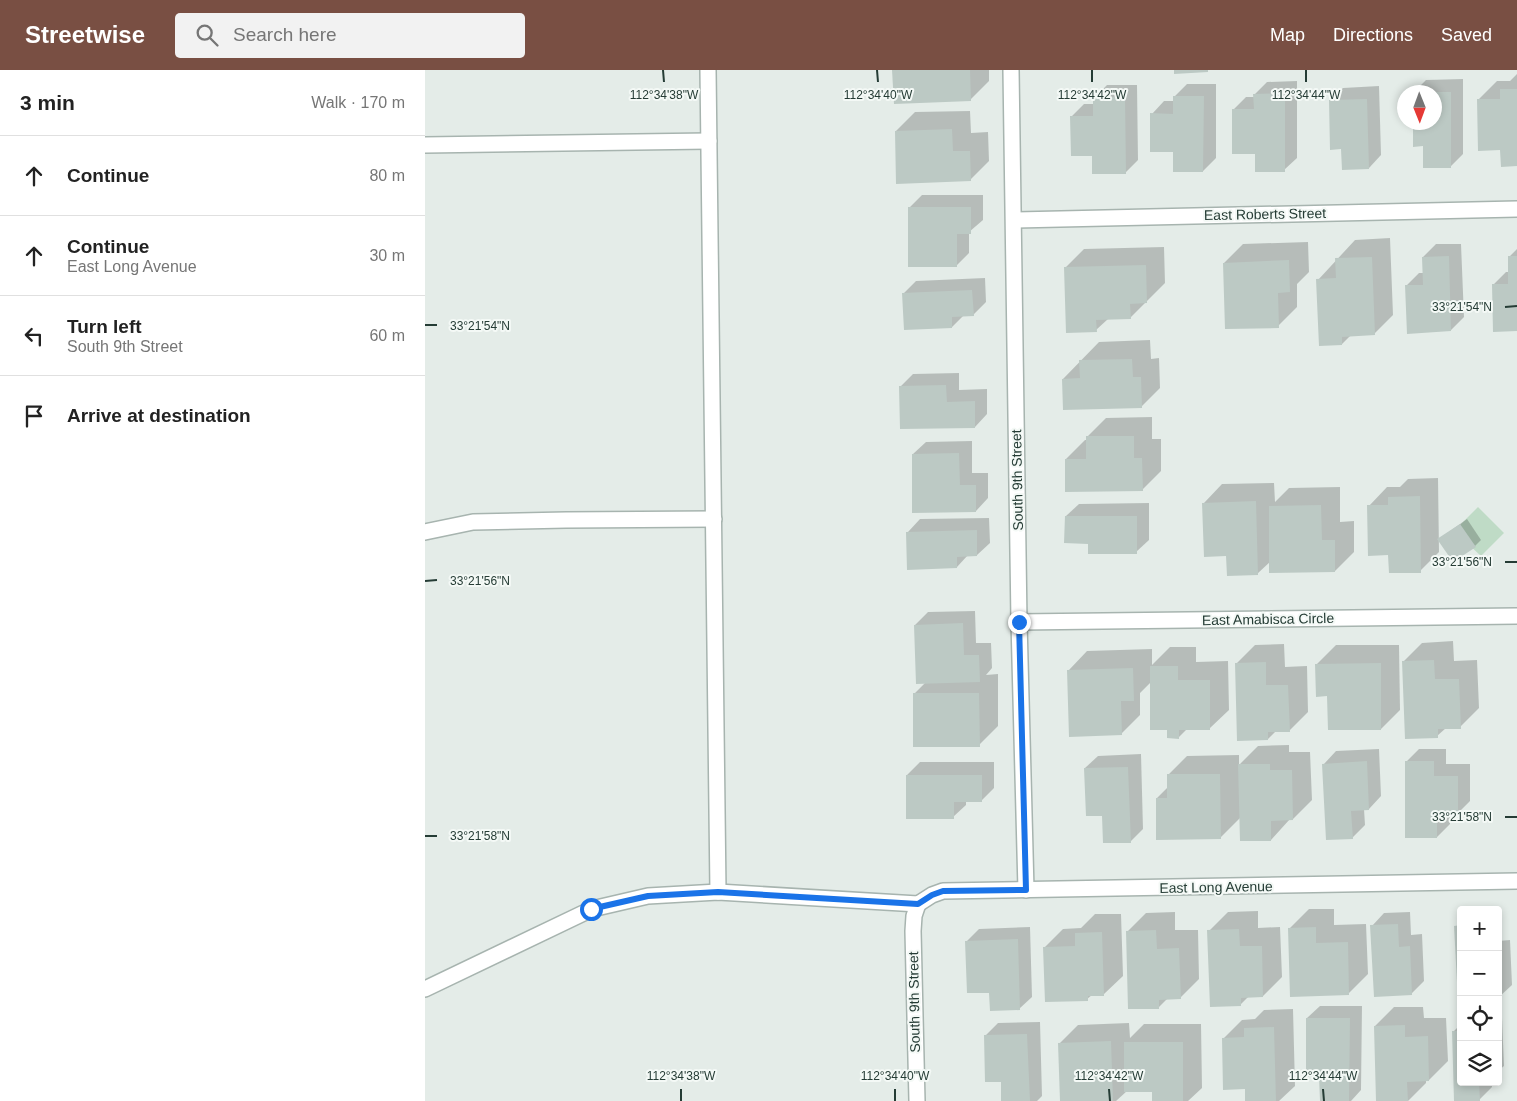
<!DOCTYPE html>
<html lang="en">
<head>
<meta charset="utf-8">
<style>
	:root { --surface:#fff; --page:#f2f2f2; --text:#222; --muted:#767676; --line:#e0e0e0; --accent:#794f43 }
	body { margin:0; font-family:Helvetica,sans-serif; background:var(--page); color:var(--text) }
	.controls { position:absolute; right:15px; bottom:15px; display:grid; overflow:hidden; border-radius:5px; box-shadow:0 2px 8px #0003 }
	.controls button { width:45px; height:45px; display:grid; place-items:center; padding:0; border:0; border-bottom:1px solid var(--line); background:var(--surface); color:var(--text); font:25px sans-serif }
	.compass { position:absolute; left:972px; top:15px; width:45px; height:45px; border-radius:50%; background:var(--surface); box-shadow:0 2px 8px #0003; rotate:179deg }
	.stop { position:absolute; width:15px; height:15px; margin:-11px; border:4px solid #1a73e8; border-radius:50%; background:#fff }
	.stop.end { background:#1a73e8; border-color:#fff; box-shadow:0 1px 5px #0008 }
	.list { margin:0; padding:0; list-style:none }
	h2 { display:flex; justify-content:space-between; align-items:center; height:65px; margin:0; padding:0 20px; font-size:21px }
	h2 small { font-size:16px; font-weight:400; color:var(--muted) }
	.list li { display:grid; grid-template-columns:32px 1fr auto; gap:15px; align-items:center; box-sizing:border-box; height:80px; padding:0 20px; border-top:1px solid var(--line) }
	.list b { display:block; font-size:19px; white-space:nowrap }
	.list p { margin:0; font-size:16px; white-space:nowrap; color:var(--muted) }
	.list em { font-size:16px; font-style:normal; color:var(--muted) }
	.icon { flex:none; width:28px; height:28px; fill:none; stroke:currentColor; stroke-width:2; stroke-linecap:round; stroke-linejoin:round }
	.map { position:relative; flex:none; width:1092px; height:1031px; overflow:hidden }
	header { display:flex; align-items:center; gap:30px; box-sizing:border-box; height:70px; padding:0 25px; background:var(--accent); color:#fff }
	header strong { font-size:24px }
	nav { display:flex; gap:28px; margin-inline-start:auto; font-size:18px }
	.search { width:350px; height:45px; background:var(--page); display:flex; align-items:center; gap:12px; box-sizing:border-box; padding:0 18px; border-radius:5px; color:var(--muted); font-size:19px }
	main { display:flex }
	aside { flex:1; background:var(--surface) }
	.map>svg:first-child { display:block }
</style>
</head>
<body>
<header>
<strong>Streetwise</strong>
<div class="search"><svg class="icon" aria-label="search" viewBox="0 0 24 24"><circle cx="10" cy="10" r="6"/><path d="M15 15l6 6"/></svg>Search here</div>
<nav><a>Map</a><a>Directions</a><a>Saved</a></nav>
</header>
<main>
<aside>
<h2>3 min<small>Walk · 170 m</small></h2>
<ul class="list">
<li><svg class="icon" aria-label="ahead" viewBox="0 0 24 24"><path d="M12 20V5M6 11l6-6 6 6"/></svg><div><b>Continue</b></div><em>80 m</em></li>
<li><svg class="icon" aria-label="ahead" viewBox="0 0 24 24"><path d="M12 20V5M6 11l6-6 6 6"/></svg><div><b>Continue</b><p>East Long Avenue</p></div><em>30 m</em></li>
<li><svg class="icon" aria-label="left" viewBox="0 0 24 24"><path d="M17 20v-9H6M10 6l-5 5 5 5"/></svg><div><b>Turn left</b><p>South 9th Street</p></div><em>60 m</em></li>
<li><svg class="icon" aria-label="arrive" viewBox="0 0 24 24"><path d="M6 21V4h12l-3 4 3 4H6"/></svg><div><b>Arrive at destination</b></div></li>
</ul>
</aside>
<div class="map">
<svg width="1092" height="1031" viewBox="0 0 1092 1031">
	<rect width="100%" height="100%" fill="#e4ece8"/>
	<path fill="#bfdbc6" d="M1053 437 1079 463 1056 486 1029 461Z"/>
	<g fill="#0003">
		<path d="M469 0H564V11L545 30Z"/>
		<path d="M1092 4V95L1053 30 1072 11H1085Z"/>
		<path d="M1038 9V84L1025 97 1009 52V22H989L1001 10Z"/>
		<path d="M872 11V88L859 100 831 83 808 40 821 27H830V24L842 12Z"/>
		<path d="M762 14H791V88L778 101 749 80 727 44 739 31H749V27Z"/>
		<path d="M682 15H712L713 90 700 103 668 85 647 46 659 34H669V28Z"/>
		<path d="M954 16 956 85 944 98 917 78 905 30 918 18Z"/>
		<path d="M545 41 546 63 563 62 564 91 545 110 471 61 490 42Z"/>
		<path d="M497 125H558V150L544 162V183L531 196 484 138Z"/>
		<path d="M965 168 968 245 949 264 926 265 917 274 893 210 930 170Z"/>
		<path d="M883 172 884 202 872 214V237L853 256 799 193 818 174Z"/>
		<path d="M1011 174H1036L1039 247 1026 260 981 216 994 203H999L998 187Z"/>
		<path d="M739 177 740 213 705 248 683 249 671 260 640 198 659 179Z"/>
		<path d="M1092 179V260L1068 215 1081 202H1084V187Z"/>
		<path d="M560 208 561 232 548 245 538 246 527 257 479 223 491 211Z"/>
		<path d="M725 270 726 289 734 288 735 318 716 337 638 309 674 272Z"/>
		<path d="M534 303V320L562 319V344L550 357 475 317 488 304Z"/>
		<path d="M727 347V369H736V401L717 420 641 389 660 370H662V367L681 348Z"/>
		<path d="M547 371V403H563V428L551 441 488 384 501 372Z"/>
		<path d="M1013 408 1014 482 995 501 964 484 944 436 962 417H975L983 409Z"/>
		<path d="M849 413 850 432 864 418 915 417V452L929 451V482L910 501 846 491 832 504 803 485 779 433 797 414Z"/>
		<path d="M724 433V470L711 482 664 472 641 446 654 434Z"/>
		<path d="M564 448 565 473 552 485H543L532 497 483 462 495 449Z"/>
		<path d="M1042 449 1056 470 1050 476 1014 469Z"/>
		<path d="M550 541 551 573H566L567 598 561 605 573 604V656L554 675 489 624 500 613 490 555 503 542Z"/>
		<path d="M1028 571 1029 591 1052 590 1054 638 1035 657 1021 658 1012 666 978 592 997 573Z"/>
		<path d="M859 574 860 597 882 596 883 642 864 661H851L843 669 811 594 830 575Z"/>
		<path d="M911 575H974L975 640 956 659 904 625 892 594Z"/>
		<path d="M745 577H771V592L803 591 804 640 785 658 762 659 754 667 743 659 726 612 715 623V645L696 664 644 600 662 581 727 579V595Z"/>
		<path d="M864 675V682H885L887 730 868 749H865L846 770 816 747 795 768 732 728 743 717V705L762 686 814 685V695L833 676Z"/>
		<path d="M954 679 956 726 944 739H939L940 755 927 768 899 694 911 681Z"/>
		<path d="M994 679H1021V694H1045V731L1032 744H1025V754L1012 767 982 691Z"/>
		<path d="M716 684 718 759 705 772 678 744 660 698 673 686Z"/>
		<path d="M495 692H569V718L556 731H541V735L528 747 482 705Z"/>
		<path d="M884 839H909V855L941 854 943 904 924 923 865 858Z"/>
		<path d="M833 841V858L855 857 857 907 838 926H824L815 935 784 861 803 842Z"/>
		<path d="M750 842V860H773L774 909 755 928 742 929 734 937 702 862 721 843Z"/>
		<path d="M985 842 986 865 997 864 999 911 986 924 947 856 959 843Z"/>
		<path d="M670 844H696L698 906 679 924 667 925 662 929 619 878 638 859 656 858Z"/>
		<path d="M605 857 607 927 594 939 565 921 541 872 554 859Z"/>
		<path d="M1085 870 1087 915 1073 928V871Z"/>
		<path d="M895 936H937L936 1020 926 1031H896V1005L882 948Z"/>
		<path d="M969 937H998L999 948H1021L1023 991 1004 1010H1001V1013L983 1031H952L950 956Z"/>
		<path d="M868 939 870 1016 854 1031H821V1017L798 969 817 950 830 949 839 940Z"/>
		<path d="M1073 948H1077L1079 996 1073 1001Z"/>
		<path d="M615 952 617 1026 612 1031H578L577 1010 560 966 573 953Z"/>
		<path d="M704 953 705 968 719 954H776L777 1018 763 1031H728V1021H702L691 1031H636L634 974 653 955Z"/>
		<path d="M1036 954V1012H1067V1017L1054 1030H1030L1028 962Z"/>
	</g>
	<g fill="#bcc9c4">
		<path d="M467 0H545L546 31 469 34Z"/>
		<path d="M749 0H783V2L749 4Z"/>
		<path d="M1075 19H1092V96L1076 97 1075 80 1053 81 1052 29H1075Z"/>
		<path d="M1009 22H1026V98H998V76L988 77V52H1009Z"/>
		<path d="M860 23V102H830V84H807V39H829L828 24Z"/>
		<path d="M748 26H779L778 102H748V82H725V43L748 44Z"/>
		<path d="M668 27H700L701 104H667V86H646L645 46H668Z"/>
		<path d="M942 29 944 99 917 100 916 79 905 80 904 30Z"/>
		<path d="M527 59 528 81H545L546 111 471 114 470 61Z"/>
		<path d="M483 137H546V164H532V197H483Z"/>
		<path d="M1024 186 1026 261 982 264 980 215H998L997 187Z"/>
		<path d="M1083 186H1092V261L1068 262 1067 214H1083Z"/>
		<path d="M947 187 950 265 917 267V275L894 276 891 209 911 208 910 188Z"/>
		<path d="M864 190 865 222 853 223 854 258 800 259 798 193Z"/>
		<path d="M721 195 722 233 705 234 706 249 671 250 672 262 641 263 639 197Z"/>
		<path d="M547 220 549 246 527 247V258L479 260 477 223Z"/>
		<path d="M707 289 708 307H716L717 338 638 340 637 309 655 308 654 290Z"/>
		<path d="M521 315 522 332 550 331V358L475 359 474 316Z"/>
		<path d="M661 366H709V388H717L718 421 640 422V389H661Z"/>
		<path d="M534 383 535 415H551V442L487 443V384Z"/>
		<path d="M995 426 996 503H964L963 485 943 486 942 435H963V427Z"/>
		<path d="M831 431 833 505 802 506 801 486 779 487 777 433Z"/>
		<path d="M896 435 897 470H910V502L844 503V436Z"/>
		<path d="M640 446H712V484H663V474L639 473Z"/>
		<path d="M1035 454 1051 477 1028 492 1012 469Z"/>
		<path d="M552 460V486L532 487V498L482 500 481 462Z"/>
		<path d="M538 553 539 585H554L555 612 491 614 489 555Z"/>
		<path d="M1009 590 1010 609H1034L1036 659H1013V668L980 669 977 591Z"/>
		<path d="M841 592V615H863L865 662H843V670L812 671 810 593Z"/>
		<path d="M956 593V660H903L902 626 891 627 890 594Z"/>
		<path d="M725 596H753V610H785V660H754V669L742 668V660H725Z"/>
		<path d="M708 598 709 631H696L697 665 644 667 642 600Z"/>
		<path d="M488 623H554L555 677H488Z"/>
		<path d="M942 691 944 740 926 741 928 769 901 770 897 694Z"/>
		<path d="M980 691H1009V706H1033V745H1012V768H980Z"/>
		<path d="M813 694H845V700H867L868 750 846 751V771H815Z"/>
		<path d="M703 697 706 773H678L677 746H661L659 698Z"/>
		<path d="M742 704H795L796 769 731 770V728H742Z"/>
		<path d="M481 705H557V732H529V749H481Z"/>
		<path d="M973 854 974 877 985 876 987 925 949 927 945 855Z"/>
		<path d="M1036 855V931H1033L1029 856Z"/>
		<path d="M891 857V873L923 872 924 925 865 927 863 858Z"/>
		<path d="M814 859 815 876H837L838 927 816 928V936L785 937 782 860Z"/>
		<path d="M731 860 732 879 754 878 756 929 734 930V939H703L701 861Z"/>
		<path d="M677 862 679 926H663V931L620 932 618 877 650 876V863Z"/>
		<path d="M593 869 595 940 565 941 564 923H542L540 871Z"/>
		<path d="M881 948H925L924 1031H895L894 1006 881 1007Z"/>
		<path d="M980 955V967L1003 966 1004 1011 982 1012 983 1031H951L949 956Z"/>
		<path d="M849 957 851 1031H820V1019L798 1020 797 968 819 967V958Z"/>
		<path d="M1027 961H1036V1012H1054L1055 1031H1029Z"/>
		<path d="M602 964 605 1031H576V1012H560L559 965Z"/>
		<path d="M686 971 688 1031H635L633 973Z"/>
		<path d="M699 972H758V1031H727V1022H699Z"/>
	</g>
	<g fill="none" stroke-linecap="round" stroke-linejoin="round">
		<g stroke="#a7b4af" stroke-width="18">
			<g id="street">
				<path d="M283 0 293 822"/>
				<path d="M586 0 594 552 601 820"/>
				<path d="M0 75 284 71"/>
				<path d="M589 150 1092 139"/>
				<path d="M0 462 48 452 141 450 289 449"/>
				<path d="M594 552 1092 546"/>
				<path d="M493 834 507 825 518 821 1092 811"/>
				<path d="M0 919 167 839 223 826 293 822 493 834"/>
				<path d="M492 1031 488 861 489 846 493 834"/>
			</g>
		</g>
		<use href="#street" stroke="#fff" stroke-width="15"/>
	</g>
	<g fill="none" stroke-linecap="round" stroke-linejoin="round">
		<path stroke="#1a73e8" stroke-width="6" d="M166 839 223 826 293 822 493 834 507 825 518 821 601 820 594 552"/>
	</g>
	<path fill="none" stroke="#253c35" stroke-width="2" d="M238 0 239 12M452 0 453 12M667 0V12M881 0V12M1080 237 1092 236M0 255H12M1080 492H1092M0 511 12 510M1080 747H1092M0 766H12M256 1019V1031M470 1019V1031M684 1019 685 1031M898 1019 899 1031"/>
	<g text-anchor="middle" stroke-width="4" stroke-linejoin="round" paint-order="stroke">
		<g font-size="14" fill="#253c35" stroke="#f4f9f6">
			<text transform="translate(840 144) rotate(-1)" y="5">East Roberts Street</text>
			<text transform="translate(592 410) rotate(-91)" y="5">South 9th Street</text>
			<text transform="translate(843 549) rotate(-1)" y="5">East Amabisca Circle</text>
			<text transform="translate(791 817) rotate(-1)" y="5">East Long Avenue</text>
			<text transform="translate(489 932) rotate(-91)" y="5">South 9th Street</text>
		</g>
	</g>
	<g font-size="12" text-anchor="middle" fill="#253c35" stroke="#f4f9f6" stroke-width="4" stroke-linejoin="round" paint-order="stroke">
		<text x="239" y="29">112°34'38"W</text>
		<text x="453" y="29">112°34'40"W</text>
		<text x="667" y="29">112°34'42"W</text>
		<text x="881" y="29">112°34'44"W</text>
		<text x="1037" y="241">33°21'54"N</text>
		<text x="55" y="260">33°21'54"N</text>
		<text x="1037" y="496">33°21'56"N</text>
		<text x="55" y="515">33°21'56"N</text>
		<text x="1037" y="751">33°21'58"N</text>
		<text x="55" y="770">33°21'58"N</text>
		<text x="256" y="1010">112°34'38"W</text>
		<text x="470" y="1010">112°34'40"W</text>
		<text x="684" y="1010">112°34'42"W</text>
		<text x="898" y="1010">112°34'44"W</text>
	</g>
</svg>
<div class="controls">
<button>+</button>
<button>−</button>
<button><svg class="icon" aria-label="locate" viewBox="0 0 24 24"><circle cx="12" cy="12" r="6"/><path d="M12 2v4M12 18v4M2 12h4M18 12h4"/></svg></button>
<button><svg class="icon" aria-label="layers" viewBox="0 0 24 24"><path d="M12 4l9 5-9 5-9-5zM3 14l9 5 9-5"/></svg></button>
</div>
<svg class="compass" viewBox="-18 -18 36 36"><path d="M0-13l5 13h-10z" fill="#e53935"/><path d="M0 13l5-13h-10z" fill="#767676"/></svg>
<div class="stop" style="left:166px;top:839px"></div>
<div class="stop end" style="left:594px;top:552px"></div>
</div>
</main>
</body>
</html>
